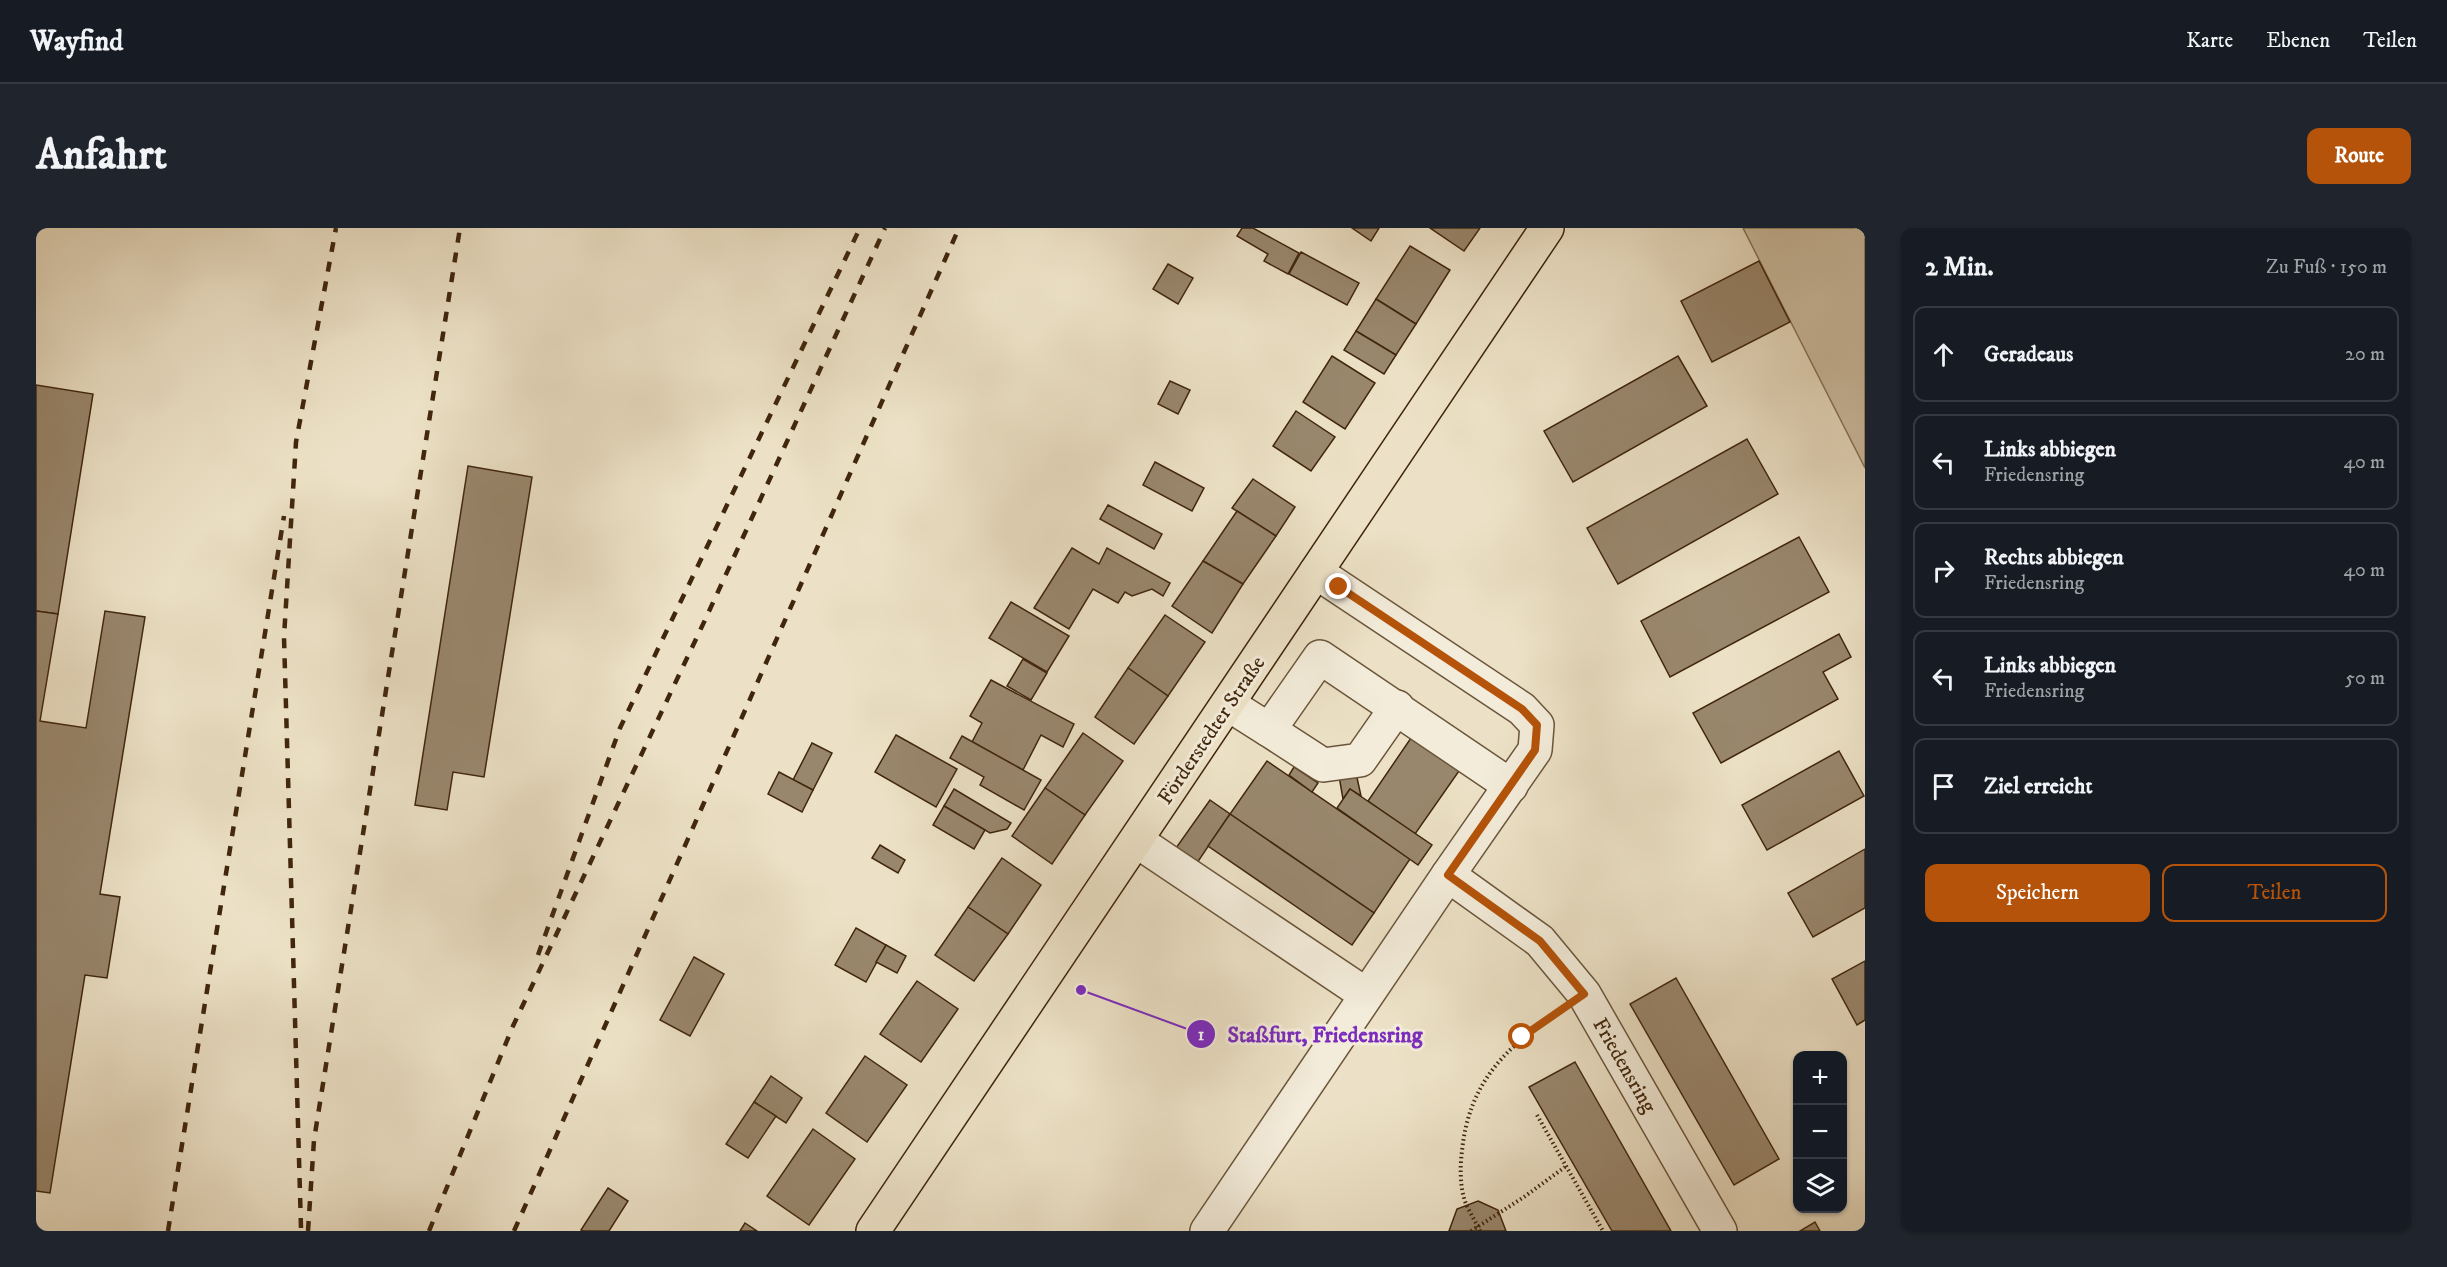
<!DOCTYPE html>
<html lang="de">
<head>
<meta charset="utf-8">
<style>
	:root { --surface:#171b24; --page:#20242c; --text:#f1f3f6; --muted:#9ea1a6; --line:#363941; --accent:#b45309 }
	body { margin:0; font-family:"IM FELL DW Pica",serif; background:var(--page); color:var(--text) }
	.controls { position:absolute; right:18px; bottom:18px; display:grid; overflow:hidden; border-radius:12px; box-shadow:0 2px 4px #0004 }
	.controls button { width:54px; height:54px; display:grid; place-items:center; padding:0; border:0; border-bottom:2px solid var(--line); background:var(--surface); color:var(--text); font:30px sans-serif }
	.stop { position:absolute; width:18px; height:18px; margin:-14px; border:4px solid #b45309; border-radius:50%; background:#fff }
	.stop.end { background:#b45309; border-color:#fff; box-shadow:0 2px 6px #0008 }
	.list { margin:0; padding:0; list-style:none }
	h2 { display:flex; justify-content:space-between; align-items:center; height:78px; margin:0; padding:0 24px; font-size:26px }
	h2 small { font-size:20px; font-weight:400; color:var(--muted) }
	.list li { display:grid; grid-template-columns:39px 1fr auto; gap:18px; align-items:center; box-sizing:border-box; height:96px; margin:0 12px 12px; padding:0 12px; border:2px solid var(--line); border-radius:12px }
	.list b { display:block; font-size:22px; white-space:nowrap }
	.list p { margin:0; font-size:20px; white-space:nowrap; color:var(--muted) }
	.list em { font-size:20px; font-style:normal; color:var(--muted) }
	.actions { display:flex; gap:12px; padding:18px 24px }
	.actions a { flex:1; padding:14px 0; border:2px solid var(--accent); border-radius:12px; text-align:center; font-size:21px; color:var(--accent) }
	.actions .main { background:var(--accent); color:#fff }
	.icon { flex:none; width:33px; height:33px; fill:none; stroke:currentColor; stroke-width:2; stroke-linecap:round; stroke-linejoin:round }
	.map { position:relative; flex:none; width:1829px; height:1003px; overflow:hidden; border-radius:12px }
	header { display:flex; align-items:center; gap:36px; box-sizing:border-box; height:84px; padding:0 30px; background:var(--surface); border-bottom:2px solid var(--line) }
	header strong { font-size:28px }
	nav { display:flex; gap:33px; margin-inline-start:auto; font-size:21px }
	.intro { display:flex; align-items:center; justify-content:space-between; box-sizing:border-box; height:144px; padding:0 36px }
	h1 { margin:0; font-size:42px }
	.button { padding:15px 27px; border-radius:12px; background:var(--accent); color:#fff; font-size:21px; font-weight:700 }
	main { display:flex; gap:36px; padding:0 36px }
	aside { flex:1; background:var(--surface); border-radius:12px; box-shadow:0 2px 4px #0004 }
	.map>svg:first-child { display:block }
</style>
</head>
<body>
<header>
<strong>Wayfind</strong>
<nav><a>Karte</a><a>Ebenen</a><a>Teilen</a></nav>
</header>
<div class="intro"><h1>Anfahrt</h1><a class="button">Route</a></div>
<main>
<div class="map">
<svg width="1829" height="1003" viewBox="0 0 1829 1003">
	<rect width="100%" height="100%" fill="#ece1c6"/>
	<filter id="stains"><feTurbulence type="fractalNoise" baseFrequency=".00333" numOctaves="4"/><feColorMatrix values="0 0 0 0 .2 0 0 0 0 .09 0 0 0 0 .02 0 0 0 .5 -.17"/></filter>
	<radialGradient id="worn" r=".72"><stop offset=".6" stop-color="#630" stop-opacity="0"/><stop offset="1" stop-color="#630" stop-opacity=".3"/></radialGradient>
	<path fill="#cfc1a6" stroke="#887459" stroke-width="1.5" d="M1707 0H1829V240Z"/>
	<g fill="#99876d" stroke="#40260c" stroke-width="1.5">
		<path d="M1206 0H1217L1263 25 1252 46 1228 33 1232 26 1201 8Z"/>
		<path d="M1316 0H1343L1335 13Z"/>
		<path d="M1394 0H1444L1428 23Z"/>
		<path d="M1374 18 1414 42 1380 96 1340 71Z"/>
		<path d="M1265 24 1323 55 1311 77 1253 46Z"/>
		<path d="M1723 33 1754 94 1676 134 1645 73Z"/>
		<path d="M1132 36 1157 50 1142 76 1117 61Z"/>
		<path d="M1340 71 1380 96 1360 127 1320 103Z"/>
		<path d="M1320 103 1360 127 1348 146 1308 122Z"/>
		<path d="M1296 128 1339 155 1309 201 1267 174Z"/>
		<path d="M1642 128 1671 178 1537 254 1508 203Z"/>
		<path d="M1134 153 1154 162 1142 186 1122 176Z"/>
		<path d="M0 157 57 166 22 386 0 383Z"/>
		<path d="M1260 183 1299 209 1275 243 1237 218Z"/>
		<path d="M1711 211 1742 266 1582 356 1551 300Z"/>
		<path d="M1119 234 1168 260 1156 283 1107 257Z"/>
		<path d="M432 238 496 249 448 549 417 544 411 582 379 577Z"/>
		<path d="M1217 251 1259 279 1240 308 1196 280Z"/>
		<path d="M1072 277 1126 306 1118 321 1064 291Z"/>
		<path d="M1201 283 1240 308 1207 356 1167 333Z"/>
		<path d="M1763 309 1793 364 1634 449 1605 393Z"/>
		<path d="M1036 320 1063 336 1071 320 1134 355 1127 368 1116 361 1096 368 1089 364 1082 375 1057 361 1033 401 998 380Z"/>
		<path d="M1167 333 1207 356 1176 405 1136 378Z"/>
		<path d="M975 374 1033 408 1011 444 953 410Z"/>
		<path d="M0 383 22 386 4 493 50 500 69 383 109 389 64 666 84 669 71 750 49 747 14 965 0 963Z"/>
		<path d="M1129 387 1169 414 1132 468 1092 440Z"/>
		<path d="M1803 406 1815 429 1787 444 1802 471 1685 535 1657 485Z"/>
		<path d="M987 431 1011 445 995 472 971 458Z"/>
		<path d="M1092 440 1132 468 1098 516 1059 489Z"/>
		<path d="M955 452 1038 496 1027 519 1005 507 987 542 936 514 946 495 934 488Z"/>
		<path d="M1047 505 1087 533 1049 587 1009 560Z"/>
		<path d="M860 507 921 541 900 579 839 544Z"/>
		<path d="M926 508 1005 552 988 582 944 557 948 549 914 530Z"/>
		<path d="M1375 510 1423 543 1379 606 1332 573Z"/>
		<path d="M776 515 796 525 777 562 757 552Z"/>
		<path d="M1803 523 1828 568 1731 622 1706 577Z"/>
		<path d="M1231 533 1374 631 1338 685 1194 586Z"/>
		<path d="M1258 539 1282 555 1276 564 1253 547Z"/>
		<path d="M743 544 777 562 766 584 732 566Z"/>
		<path d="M1320 545 1325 568 1314 561 1307 571 1303 548Z"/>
		<path d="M1009 560 1049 587 1016 636 976 608Z"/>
		<path d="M918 561 975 595 971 601 954 605 908 578Z"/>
		<path d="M1314 561 1396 617 1382 637 1301 580Z"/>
		<path d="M1174 572 1194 586 1161 635 1140 620Z"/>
		<path d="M908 578 949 602 938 621 897 597Z"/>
		<path d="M1194 586 1338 685 1316 717 1172 618Z"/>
		<path d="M844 617 869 632 862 645 836 630Z"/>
		<path d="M1829 621V680L1777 709 1752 665Z"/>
		<path d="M966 630 1005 657 972 706 932 679Z"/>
		<path d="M932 679 972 706 938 753 899 727Z"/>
		<path d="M820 700 850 717 830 754 799 737Z"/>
		<path d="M850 717 870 728 861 745 840 734Z"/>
		<path d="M658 729 688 746 654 808 624 792Z"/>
		<path d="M1829 733V792L1821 797 1796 751Z"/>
		<path d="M1640 750 1743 931 1698 957 1594 776Z"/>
		<path d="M881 753 922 781 885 834 844 806Z"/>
		<path d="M829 828 871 857 831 914 790 885Z"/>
		<path d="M1539 834 1635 1003H1576L1493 859Z"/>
		<path d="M735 848 766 870 750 895 718 874Z"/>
		<path d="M718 874 740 888 712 930 690 916Z"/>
		<path d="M777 901 819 931 773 997 731 968Z"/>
		<path d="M572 960 592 973 573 1003H547L545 1002Z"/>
		<path d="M1442 973 1462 982 1470 1003H1413L1421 981Z"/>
		<path d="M1779 994 1784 1003H1764Z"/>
		<path d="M709 995 721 1003H704Z"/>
	</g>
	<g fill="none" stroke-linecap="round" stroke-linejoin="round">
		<g stroke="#6b553a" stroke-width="36">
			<g id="minor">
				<path d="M1280 344 1486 481 1501 497 1499 522 1412 647 1504 713 1548 766 1684 1003"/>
				<path d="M1192 476 1233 502 1284 429 1475 558"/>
				<path d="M1233 502 1287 537 1324 532 1361 479"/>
				<path d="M1101 613 1329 766"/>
				<path d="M1171 1003 1412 647"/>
			</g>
		</g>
		<g stroke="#40260c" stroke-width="36">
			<path id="major" d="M837 1003 1511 0"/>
		</g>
		<g stroke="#40260c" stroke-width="4" stroke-dasharray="1.5 3" stroke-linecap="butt">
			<path d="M1501 887 1567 1003"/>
			<path d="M1435 1003 1488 969 1529 939"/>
			<path d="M1444 1003C1439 992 1431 981 1428 970 1424 956 1424 938 1426 923 1433 855 1468 821 1522 784"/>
		</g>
		<use href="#minor" stroke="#f3ecda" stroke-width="33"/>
		<use href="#major" stroke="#ece1c6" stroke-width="33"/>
		<g stroke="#40260c" stroke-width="4.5" stroke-dasharray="10 10" stroke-linecap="butt">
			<path d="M502 727 584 500 824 0"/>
			<path d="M265 1000 248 409 260 214 300 0"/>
			<path d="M132 1003 248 288"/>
			<path d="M272 1003 278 912 424 0"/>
			<path d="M393 1003 477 798 669 392 849 0"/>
			<path d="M478 1003 923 0"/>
		</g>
	</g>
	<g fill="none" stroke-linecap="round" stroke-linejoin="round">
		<path stroke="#b45309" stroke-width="8" d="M1303 359 1486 481 1501 497 1499 522 1412 647 1504 713 1548 766 1486 809"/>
	</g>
	<g text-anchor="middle" stroke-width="6" stroke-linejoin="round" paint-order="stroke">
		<g font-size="21" fill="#40260c" stroke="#f3ecda">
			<text transform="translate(1175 502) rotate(-56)" y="7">Förderstedter Straße</text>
			<text transform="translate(1589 837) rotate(60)" y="7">Friedensring</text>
		</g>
	</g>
	<path fill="none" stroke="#7b2cbf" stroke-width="2" d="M1045 762L1165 806"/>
	<g fill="#7b2cbf" stroke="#f3ecda" stroke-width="2">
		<circle cx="1045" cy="762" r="6"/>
		<circle cx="1165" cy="806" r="15"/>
	</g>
	<g font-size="18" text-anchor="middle" font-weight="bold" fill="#fff">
		<text x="1165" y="812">1</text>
	</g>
	<g font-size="22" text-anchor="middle" font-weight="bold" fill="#7b2cbf" stroke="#f3ecda" stroke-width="6" stroke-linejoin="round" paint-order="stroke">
		<text x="1289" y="814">Staßfurt, Friedensring</text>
	</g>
	<rect width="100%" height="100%" filter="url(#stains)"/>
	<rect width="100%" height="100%" fill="url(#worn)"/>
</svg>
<div class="controls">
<button>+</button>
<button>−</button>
<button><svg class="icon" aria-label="layers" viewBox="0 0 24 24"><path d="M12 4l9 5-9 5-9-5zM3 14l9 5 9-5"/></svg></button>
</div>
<div class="stop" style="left:1486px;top:809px"></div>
<div class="stop end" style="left:1303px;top:359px"></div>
</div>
<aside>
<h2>2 Min.<small>Zu Fuß · 150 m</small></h2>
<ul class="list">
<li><svg class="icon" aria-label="ahead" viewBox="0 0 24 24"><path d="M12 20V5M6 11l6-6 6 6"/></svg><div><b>Geradeaus</b></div><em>20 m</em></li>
<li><svg class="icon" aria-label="left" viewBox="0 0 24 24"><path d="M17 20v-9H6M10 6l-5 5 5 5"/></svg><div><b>Links abbiegen</b><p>Friedensring</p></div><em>40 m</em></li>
<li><svg class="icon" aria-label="right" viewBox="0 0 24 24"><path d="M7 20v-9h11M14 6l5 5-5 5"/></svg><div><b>Rechts abbiegen</b><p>Friedensring</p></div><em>40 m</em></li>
<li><svg class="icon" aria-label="left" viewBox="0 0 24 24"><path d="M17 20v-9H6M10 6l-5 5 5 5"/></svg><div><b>Links abbiegen</b><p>Friedensring</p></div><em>50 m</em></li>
<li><svg class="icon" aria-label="arrive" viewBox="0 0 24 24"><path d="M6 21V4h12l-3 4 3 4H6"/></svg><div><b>Ziel erreicht</b></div></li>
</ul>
<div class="actions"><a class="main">Speichern</a><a>Teilen</a></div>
</aside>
</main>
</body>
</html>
